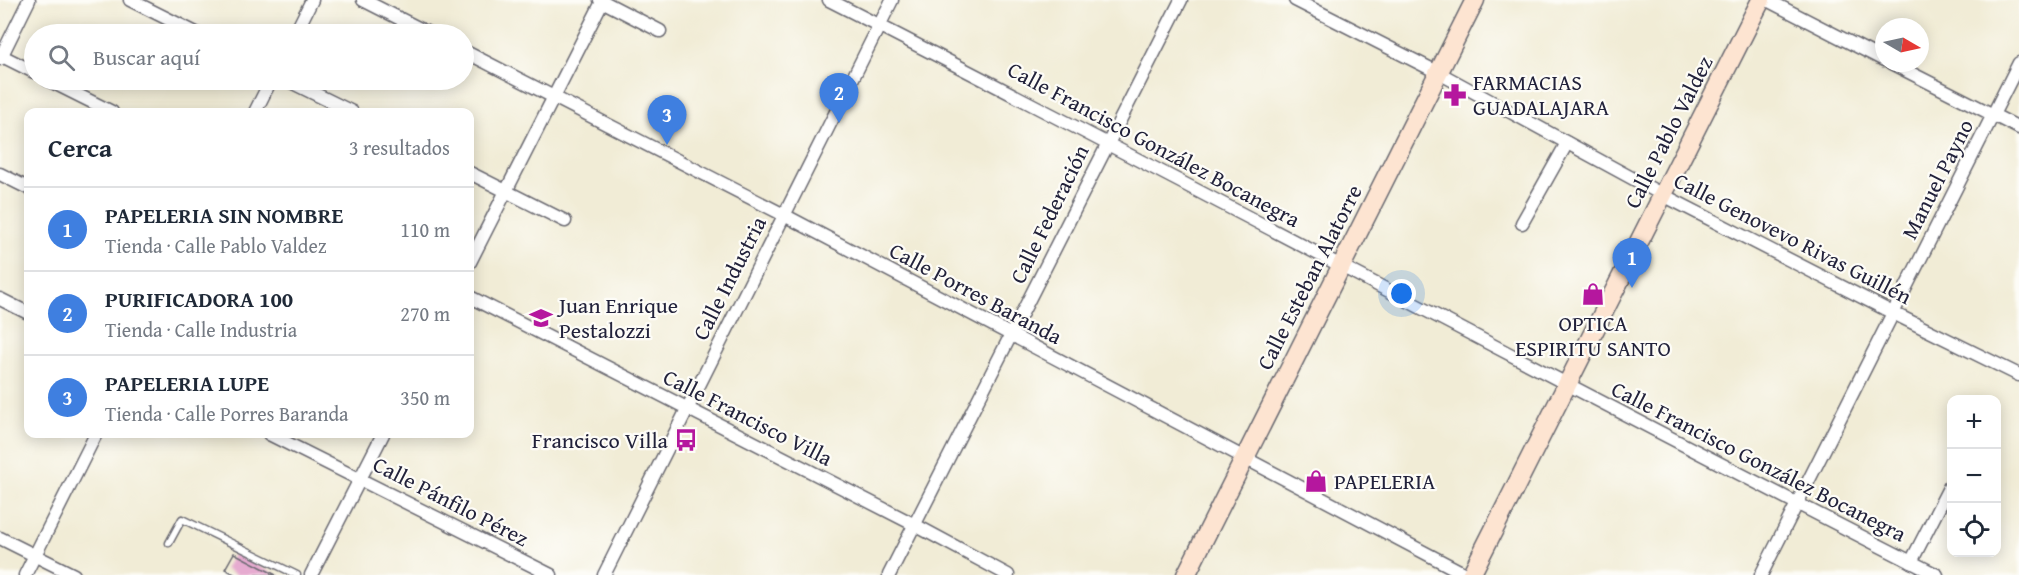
<!DOCTYPE html>
<html lang="es">
<head>
<meta charset="utf-8">
<style>
	:root { --surface:#fff; --page:#f6f6f7; --text:#1f2937; --muted:#747a83; --line:#e0e1e3; --accent:#db2777 }
	body { margin:0; font-family:"Gentium Book Plus",serif; background:var(--page); color:var(--text) }
	.controls { position:absolute; right:18px; bottom:18px; display:grid; overflow:hidden; border-radius:12px; box-shadow:0 3px 15px #0003 }
	.controls button { width:54px; height:54px; display:grid; place-items:center; padding:0; border:0; border-bottom:2px solid var(--line); background:var(--surface); color:var(--text); font:30px sans-serif }
	.compass { position:absolute; left:1875px; top:18px; width:54px; height:54px; border-radius:50%; background:var(--surface); box-shadow:0 3px 15px #0003; rotate:99deg }
	.you { position:absolute; left:1402px; top:294px; width:21px; height:21px; margin:-15px; border:4px solid #fff; border-radius:50%; background:#1a73e8; box-shadow:0 0 0 9px #1a73e833 }
	.badge { display:grid; place-items:center; width:39px; height:39px; border-radius:50%; background:var(--accent); color:#fff; font-size:20px; font-weight:700 }
	.pin { position:absolute; translate:-50% -50px; filter:drop-shadow(0 2px 3px #0008) }
	.pin::after { content:''; position:absolute; top:32px; width:21px; height:18px; background:inherit; clip-path:polygon(0 0,100% 0,50% 100%) }
	.list { margin:0; padding:0; list-style:none }
	h2 { display:flex; justify-content:space-between; align-items:center; height:78px; margin:0; padding:0 24px; font-size:26px }
	h2 small { font-size:20px; font-weight:400; color:var(--muted) }
	.list li { display:grid; grid-template-columns:39px 1fr auto; gap:18px; align-items:center; box-sizing:border-box; height:84px; padding:0 24px; border-top:2px solid var(--line) }
	.list b { display:block; font-size:22px; white-space:nowrap }
	.list p { margin:0; font-size:20px; white-space:nowrap; color:var(--muted) }
	.list em { font-size:20px; font-style:normal; color:var(--muted) }
	.icon { flex:none; width:33px; height:33px; fill:none; stroke:currentColor; stroke-width:2; stroke-linecap:round; stroke-linejoin:round }
	.map { position:relative; flex:none; width:2019px; height:575px; overflow:hidden }
	.search { position:absolute; background:var(--surface); box-shadow:0 3px 15px #0003; left:24px; top:24px; width:450px; height:66px; display:flex; align-items:center; gap:15px; box-sizing:border-box; padding:0 21px; border-radius:33px; color:var(--muted); font-size:22px }
	.panel { position:absolute; background:var(--surface); box-shadow:0 3px 15px #0003; left:24px; top:108px; width:450px; height:330px; border-radius:12px }
	.map>svg:first-child { display:block }
</style>
</head>
<body>
<div class="map">
<svg width="2019" height="575" viewBox="0 0 2019 575">
	<rect width="100%" height="100%" fill="#fdfcf7"/>
	<filter id="ink" filterUnits="userSpaceOnUse"><feTurbulence type="fractalNoise" baseFrequency=".0167" numOctaves="2"/><feDisplacementMap in="SourceGraphic" scale="12" xChannelSelector="R" yChannelSelector="G"/><feConvolveMatrix kernelMatrix="1 2 1 2 8 2 1 2 1" color-interpolation-filters="sRGB"/></filter>
	<filter id="wash" filterUnits="userSpaceOnUse"><feTurbulence type="fractalNoise" baseFrequency=".008" numOctaves="4" result="noise"/><feDisplacementMap in="SourceGraphic" scale="24" xChannelSelector="R" yChannelSelector="G"/><feGaussianBlur stdDeviation="1.35" result="paint"/><feColorMatrix in="noise" values="0 0 0 0 0 0 0 0 0 0 0 0 0 0 0 0 0 1.4 0 .05"/><feComposite in="paint" operator="in"/></filter>
	<g filter="url(#wash)">
		<rect width="100%" height="100%" fill="#f1ecd6"/>
		<g id="blocks">
			<path fill="#e6abd0" d="M234 553 276 575H236L225 569Z"/>
		</g>
	</g>
	<g filter="url(#ink)">
		<use href="#blocks" fill-opacity="0" stroke="#6a6971" stroke-width="1.5"/>
		<g fill="none" stroke-linecap="round" stroke-linejoin="round">
			<g stroke="#6a6971" stroke-width="9">
				<path id="lane" d="M169 543 182 519 297 575"/>
			</g>
			<g stroke="#6a6971" stroke-width="15">
				<g id="street">
					<path d="M130 0 198 34"/>
					<path d="M363 0 430 34"/>
					<path d="M600 0 660 31"/>
					<path d="M829 0C1200 189 1566 387 1937 575"/>
					<path d="M1295 0 1439 73 1663 195 1893 313 2019 375"/>
					<path d="M1767 0 1884 60"/>
					<path d="M295 34 312 0"/>
					<path d="M464 51 784 215 1467 575"/>
					<path d="M0 55 34 72"/>
					<path d="M0 59 29 0"/>
					<path d="M1891 63 2019 128"/>
					<path d="M48 80 112 112"/>
					<path d="M287 80 352 112"/>
					<path d="M255 112 271 80"/>
					<path d="M470 173 565 221"/>
					<path d="M0 174 28 188"/>
					<path d="M1522 223 1567 143"/>
					<path d="M470 262 603 0"/>
					<path d="M470 297 915 525 1008 575"/>
					<path d="M0 299 28 313"/>
					<path d="M269 434 551 575"/>
					<path d="M0 538 74 575"/>
					<path d="M1911 562 1952 482"/>
					<path d="M25 575 96 434"/>
					<path d="M311 575 383 434"/>
					<path d="M604 575 892 0"/>
					<path d="M889 575 1181 0"/>
					<path d="M1761 575 2019 63"/>
				</g>
			</g>
			<g stroke="#6a6971" stroke-width="21">
				<g id="secondary">
					<path d="M1186 575 1475 0"/>
					<path d="M1471 575 1761 0"/>
				</g>
			</g>
			<use href="#lane" stroke="#fff" stroke-width="6"/>
			<use href="#street" stroke="#fff" stroke-width="12"/>
			<use href="#secondary" stroke="#fde4d1" stroke-width="18"/>
		</g>
	</g>
	<defs>
		<g id="pharmacy-bare" transform="scale(1.8)"><path d="M-2-6h4v4h4v4h-4v4h-4v-4h-4v-4h4Z" fill="#b5179e" stroke="#fdfcf7" stroke-width="2.5" paint-order="stroke"/></g>
		<g id="shop-bare" transform="scale(1.8)"><path d="M-5-2.5h2.3a2.7 3.5 0 0 1 5.4 0H5L5.5 6h-11ZM-1.5-2.5h3a1.5 2.3 0 0 0-3 0Z" fill="#b5179e" stroke="#fdfcf7" stroke-width="2.5" paint-order="stroke"/></g>
		<g id="school-bare" transform="scale(1.8)"><path d="M0-5L7-2L0 1L-7-2ZM-4 1L0 2.5L4 1V4Q0 6-4 4Z" fill="#b5179e" stroke="#fdfcf7" stroke-width="2.5" paint-order="stroke"/></g>
		<g id="bus-bare" transform="scale(1.8)"><path d="M-5-6H5V4H4V6H2V4H-2V6H-4V4H-5ZM-3.5-4V0h7V-4ZM-3.5 1.2v1.5H-2V1.2ZM2 1.2v1.5H3.5V1.2Z" fill="#b5179e" stroke="#fdfcf7" stroke-width="2.5" paint-order="stroke"/></g>
	</defs>
	<g fill-rule="evenodd">
		<use href="#pharmacy-bare" x="1455" y="95"/>
		<use href="#shop-bare" x="1593" y="294"/>
		<use href="#school-bare" x="541" y="318"/>
		<use href="#bus-bare" x="686" y="440"/>
		<use href="#shop-bare" x="1316" y="481"/>
	</g>
	<g text-anchor="middle" stroke-width="4.5" stroke-linejoin="round" paint-order="stroke">
		<g font-size="22" fill="#22223b" stroke="#fdfcf7" text-anchor="start">
			<text x="1473" y="90">FARMACIAS<tspan x="1473" dy="25">GUADALAJARA</tspan></text>
			<text x="559" y="313">Juan Enrique<tspan x="559" dy="25">Pestalozzi</tspan></text>
			<text x="1593" y="331" text-anchor="middle">OPTICA<tspan x="1593" dy="25">ESPIRITU SANTO</tspan></text>
			<text x="668" y="448" text-anchor="end">Francisco Villa</text>
			<text x="1334" y="489">PAPELERIA</text>
		</g>
		<g font-size="22" fill="#22223b" stroke="#fdfcf7">
			<text transform="translate(1668 132) rotate(-63)" y="8">Calle Pablo Valdez</text>
			<text transform="translate(1154 144) rotate(28)" y="8">Calle Francisco González Bocanegra</text>
			<text transform="translate(1937 179) rotate(-63)" y="8">Manuel Payno</text>
			<text transform="translate(1049 214) rotate(-64)" y="8">Calle Federación</text>
			<text transform="translate(1793 238) rotate(27)" y="8">Calle Genovevo Rivas Guillén</text>
			<text transform="translate(1309 277) rotate(-63)" y="8">Calle Esteban Alatorre</text>
			<text transform="translate(729 278) rotate(-63)" y="8">Calle Industria</text>
			<text transform="translate(976 293) rotate(28)" y="8">Calle Porres Baranda</text>
			<text transform="translate(748 417) rotate(27)" y="8">Calle Francisco Villa</text>
			<text transform="translate(1759 461) rotate(27)" y="8">Calle Francisco González Bocanegra</text>
			<text transform="translate(451 501) rotate(27)" y="8">Calle Pánfilo Pérez</text>
		</g>
	</g>
</svg>
<div class="controls">
<button>+</button>
<button>−</button>
<button><svg class="icon" aria-label="locate" viewBox="0 0 24 24"><circle cx="12" cy="12" r="6"/><path d="M12 2v4M12 18v4M2 12h4M18 12h4"/></svg></button>
</div>
<svg class="compass" viewBox="-18 -18 36 36"><path d="M0-13l5 13h-10z" fill="#e53935"/><path d="M0 13l5-13h-10z" fill="#747a83"/></svg>
<div class="you"></div>
<div class="pin badge" style="left:1632px;top:288px;background:#3f7fe0">1</div>
<div class="pin badge" style="left:839px;top:123px;background:#3f7fe0">2</div>
<div class="pin badge" style="left:667px;top:145px;background:#3f7fe0">3</div>
<div class="search"><svg class="icon" aria-label="search" viewBox="0 0 24 24"><circle cx="10" cy="10" r="6"/><path d="M15 15l6 6"/></svg>Buscar aquí</div>
<section class="panel">
<h2>Cerca<small>3 resultados</small></h2>
<ul class="list">
<li><span class="badge" style="background:#3f7fe0">1</span><div><b>PAPELERIA SIN NOMBRE</b><p>Tienda · Calle Pablo Valdez</p></div><em>110 m</em></li>
<li><span class="badge" style="background:#3f7fe0">2</span><div><b>PURIFICADORA 100</b><p>Tienda · Calle Industria</p></div><em>270 m</em></li>
<li><span class="badge" style="background:#3f7fe0">3</span><div><b>PAPELERIA LUPE</b><p>Tienda · Calle Porres Baranda</p></div><em>350 m</em></li>
</ul>
</section>
</div>
</body>
</html>
